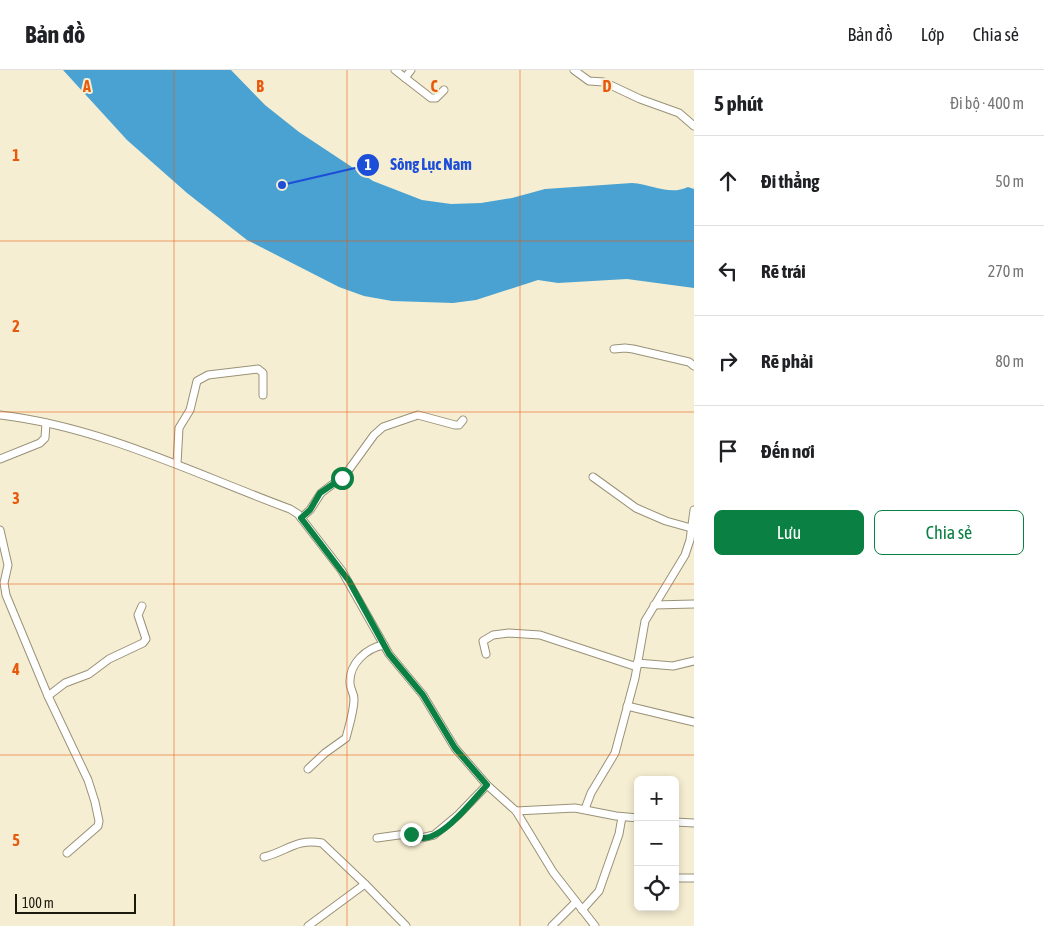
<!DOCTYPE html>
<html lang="vi">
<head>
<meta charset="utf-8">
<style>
	:root { --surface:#fff; --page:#f6f6f6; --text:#202124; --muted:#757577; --line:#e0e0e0; --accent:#0b8043 }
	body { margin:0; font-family:"Asap Condensed",sans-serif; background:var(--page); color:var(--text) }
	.controls { position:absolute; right:15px; bottom:15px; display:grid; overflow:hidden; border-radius:8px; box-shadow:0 2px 8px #0003 }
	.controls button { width:45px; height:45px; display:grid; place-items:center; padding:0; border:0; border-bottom:1px solid var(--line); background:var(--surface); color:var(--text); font:25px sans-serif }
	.scale { position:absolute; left:15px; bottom:12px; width:121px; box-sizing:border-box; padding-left:5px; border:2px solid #1b180e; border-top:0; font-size:14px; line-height:18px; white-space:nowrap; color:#1b180e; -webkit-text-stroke:4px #f6eed2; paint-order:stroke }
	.stop { position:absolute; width:15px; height:15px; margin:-11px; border:4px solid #0b8043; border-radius:50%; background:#fff }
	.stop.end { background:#0b8043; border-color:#fff; box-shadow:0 1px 5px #0008 }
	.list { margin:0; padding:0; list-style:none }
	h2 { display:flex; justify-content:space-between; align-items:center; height:65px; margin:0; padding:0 20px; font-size:21px }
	h2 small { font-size:16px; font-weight:400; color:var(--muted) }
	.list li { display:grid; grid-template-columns:32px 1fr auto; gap:15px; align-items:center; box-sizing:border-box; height:90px; padding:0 20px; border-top:1px solid var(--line) }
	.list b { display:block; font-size:19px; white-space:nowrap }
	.list em { font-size:16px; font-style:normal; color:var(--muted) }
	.actions { display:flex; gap:10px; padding:15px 20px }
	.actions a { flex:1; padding:11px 0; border:1px solid var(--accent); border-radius:8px; text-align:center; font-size:18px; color:var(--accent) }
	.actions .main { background:var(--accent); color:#fff }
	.icon { flex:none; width:28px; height:28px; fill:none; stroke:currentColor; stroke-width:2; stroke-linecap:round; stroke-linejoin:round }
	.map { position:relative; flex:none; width:694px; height:856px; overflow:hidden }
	header { display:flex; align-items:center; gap:30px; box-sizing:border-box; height:70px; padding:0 25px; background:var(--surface); border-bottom:1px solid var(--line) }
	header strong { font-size:24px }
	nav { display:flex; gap:28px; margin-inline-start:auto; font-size:18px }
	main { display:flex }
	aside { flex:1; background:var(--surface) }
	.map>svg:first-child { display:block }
</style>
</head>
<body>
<header>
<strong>Bản đồ</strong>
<nav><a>Bản đồ</a><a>Lớp</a><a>Chia sẻ</a></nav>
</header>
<main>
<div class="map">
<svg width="694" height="856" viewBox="0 0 694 856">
	<rect width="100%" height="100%" fill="#f6eed2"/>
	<path fill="#49a2d1" d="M63 0H231L265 35 299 62 373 111 422 130 451 134 481 133 512 128 545 119 632 113C652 114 669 126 688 117L694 119V218L627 209 558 213 538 210 476 230 453 233 392 231 364 226 339 217 247 170 187 123 127 70Z"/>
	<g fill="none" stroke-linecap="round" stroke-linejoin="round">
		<g stroke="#999278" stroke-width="9">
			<g id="street">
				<path d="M395 0 431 28H436L444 20"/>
				<path d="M574 0 589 11 604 12 640 29 679 43 694 56"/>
				<path d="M405 8 411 0"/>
				<path d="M614 279 625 278 633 279 689 292 694 296"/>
				<path d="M0 345C102 357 195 404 290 439L298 444 342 501 389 584 423 625 455 678 487 715 516 741 553 802 595 856"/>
				<path d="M0 389 40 373 45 368 46 353"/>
				<path d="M177 394 179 358 190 340 197 311 208 305 258 299 263 303V325"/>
				<path d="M593 407 636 438 666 451 691 458"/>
				<path d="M301 448 310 440 321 423 345 405 374 365 383 357 418 345 455 355H459L463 350"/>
				<path d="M0 460 8 495 4 513 6 525 48 626 88 710 95 732 99 751 98 756 67 783"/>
				<path d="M654 535 694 534"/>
				<path d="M486 584 483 571 493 565 509 563 540 565 637 597"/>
				<path d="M637 593 673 596 694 591"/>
				<path d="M48 626 65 613 89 604 109 589 143 573 146 569 138 545 142 536"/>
				<path d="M627 636 694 652"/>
				<path d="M308 699 325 683 346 668C349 656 354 641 354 629 354 623 350 619 350 613 349 594 366 578 384 575"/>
				<path d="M585 739 591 723 615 683 635 608 645 551 685 485 690 470 694 440"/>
				<path d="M516 741 575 738 616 746 638 748"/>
				<path d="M675 752 694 753"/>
				<path d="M377 768 406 764 421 768 434 765 458 745 487 715"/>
				<path d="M264 787C286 782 296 768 322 773L365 814 406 856"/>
				<path d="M675 808H694"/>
				<path d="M582 840 599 821 619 764 622 747"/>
				<path d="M308 856 365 814"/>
				<path d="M552 856 576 832"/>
			</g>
		</g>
		<use href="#street" stroke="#fff" stroke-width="7"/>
	</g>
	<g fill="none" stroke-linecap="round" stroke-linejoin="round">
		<path stroke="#0b8043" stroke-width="6" d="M342 408 320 423 310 440 301 448 349 511 389 584 423 625 455 678 487 715C473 730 444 768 423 768 419 768 415 766 411 764"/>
	</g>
	<path fill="none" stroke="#e8590c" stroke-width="1" stroke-opacity="0.55" d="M174 0V856M347 0V856M520 0V856M0 171H694M0 342H694M0 514H694M0 685H694"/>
	<g font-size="16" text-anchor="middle" font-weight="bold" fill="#e8590c" stroke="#f6eed2" stroke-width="4" stroke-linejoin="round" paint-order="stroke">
		<text x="87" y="22">A</text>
		<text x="260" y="22">B</text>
		<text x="434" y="22">C</text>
		<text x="607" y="22">D</text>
		<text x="16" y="91">1</text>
		<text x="16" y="262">2</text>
		<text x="16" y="434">3</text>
		<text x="16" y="605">4</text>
		<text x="16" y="776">5</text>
	</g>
	<path fill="none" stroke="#1d4ed8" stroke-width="2" d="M282 115L368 95"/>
	<g fill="#1d4ed8" stroke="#f6eed2" stroke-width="2">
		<circle cx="282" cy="115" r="5"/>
		<circle cx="368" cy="95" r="12"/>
	</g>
	<g font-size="15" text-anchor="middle" font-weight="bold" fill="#fff">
		<text x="368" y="100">1</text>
	</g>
	<g font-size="16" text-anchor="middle" font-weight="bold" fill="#1d4ed8" stroke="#f6eed2" stroke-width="4" stroke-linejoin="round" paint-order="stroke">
		<text x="431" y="100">Sông Lục Nam</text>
	</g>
</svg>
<div class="controls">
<button>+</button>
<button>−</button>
<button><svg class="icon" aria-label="locate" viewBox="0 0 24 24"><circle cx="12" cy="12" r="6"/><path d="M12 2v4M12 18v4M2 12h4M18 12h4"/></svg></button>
</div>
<div class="scale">100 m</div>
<div class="stop" style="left:342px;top:408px"></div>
<div class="stop end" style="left:411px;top:764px"></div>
</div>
<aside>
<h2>5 phút<small>Đi bộ · 400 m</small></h2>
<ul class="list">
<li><svg class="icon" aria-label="ahead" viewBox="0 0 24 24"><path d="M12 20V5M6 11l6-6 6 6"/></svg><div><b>Đi thẳng</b></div><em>50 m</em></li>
<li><svg class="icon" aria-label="left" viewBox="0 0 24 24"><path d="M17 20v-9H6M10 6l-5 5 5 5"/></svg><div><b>Rẽ trái</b></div><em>270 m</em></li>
<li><svg class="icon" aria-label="right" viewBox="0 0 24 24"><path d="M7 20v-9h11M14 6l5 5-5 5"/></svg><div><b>Rẽ phải</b></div><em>80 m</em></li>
<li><svg class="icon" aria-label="arrive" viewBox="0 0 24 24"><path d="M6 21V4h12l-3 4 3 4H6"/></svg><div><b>Đến nơi</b></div></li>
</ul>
<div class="actions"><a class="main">Lưu</a><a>Chia sẻ</a></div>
</aside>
</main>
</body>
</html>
